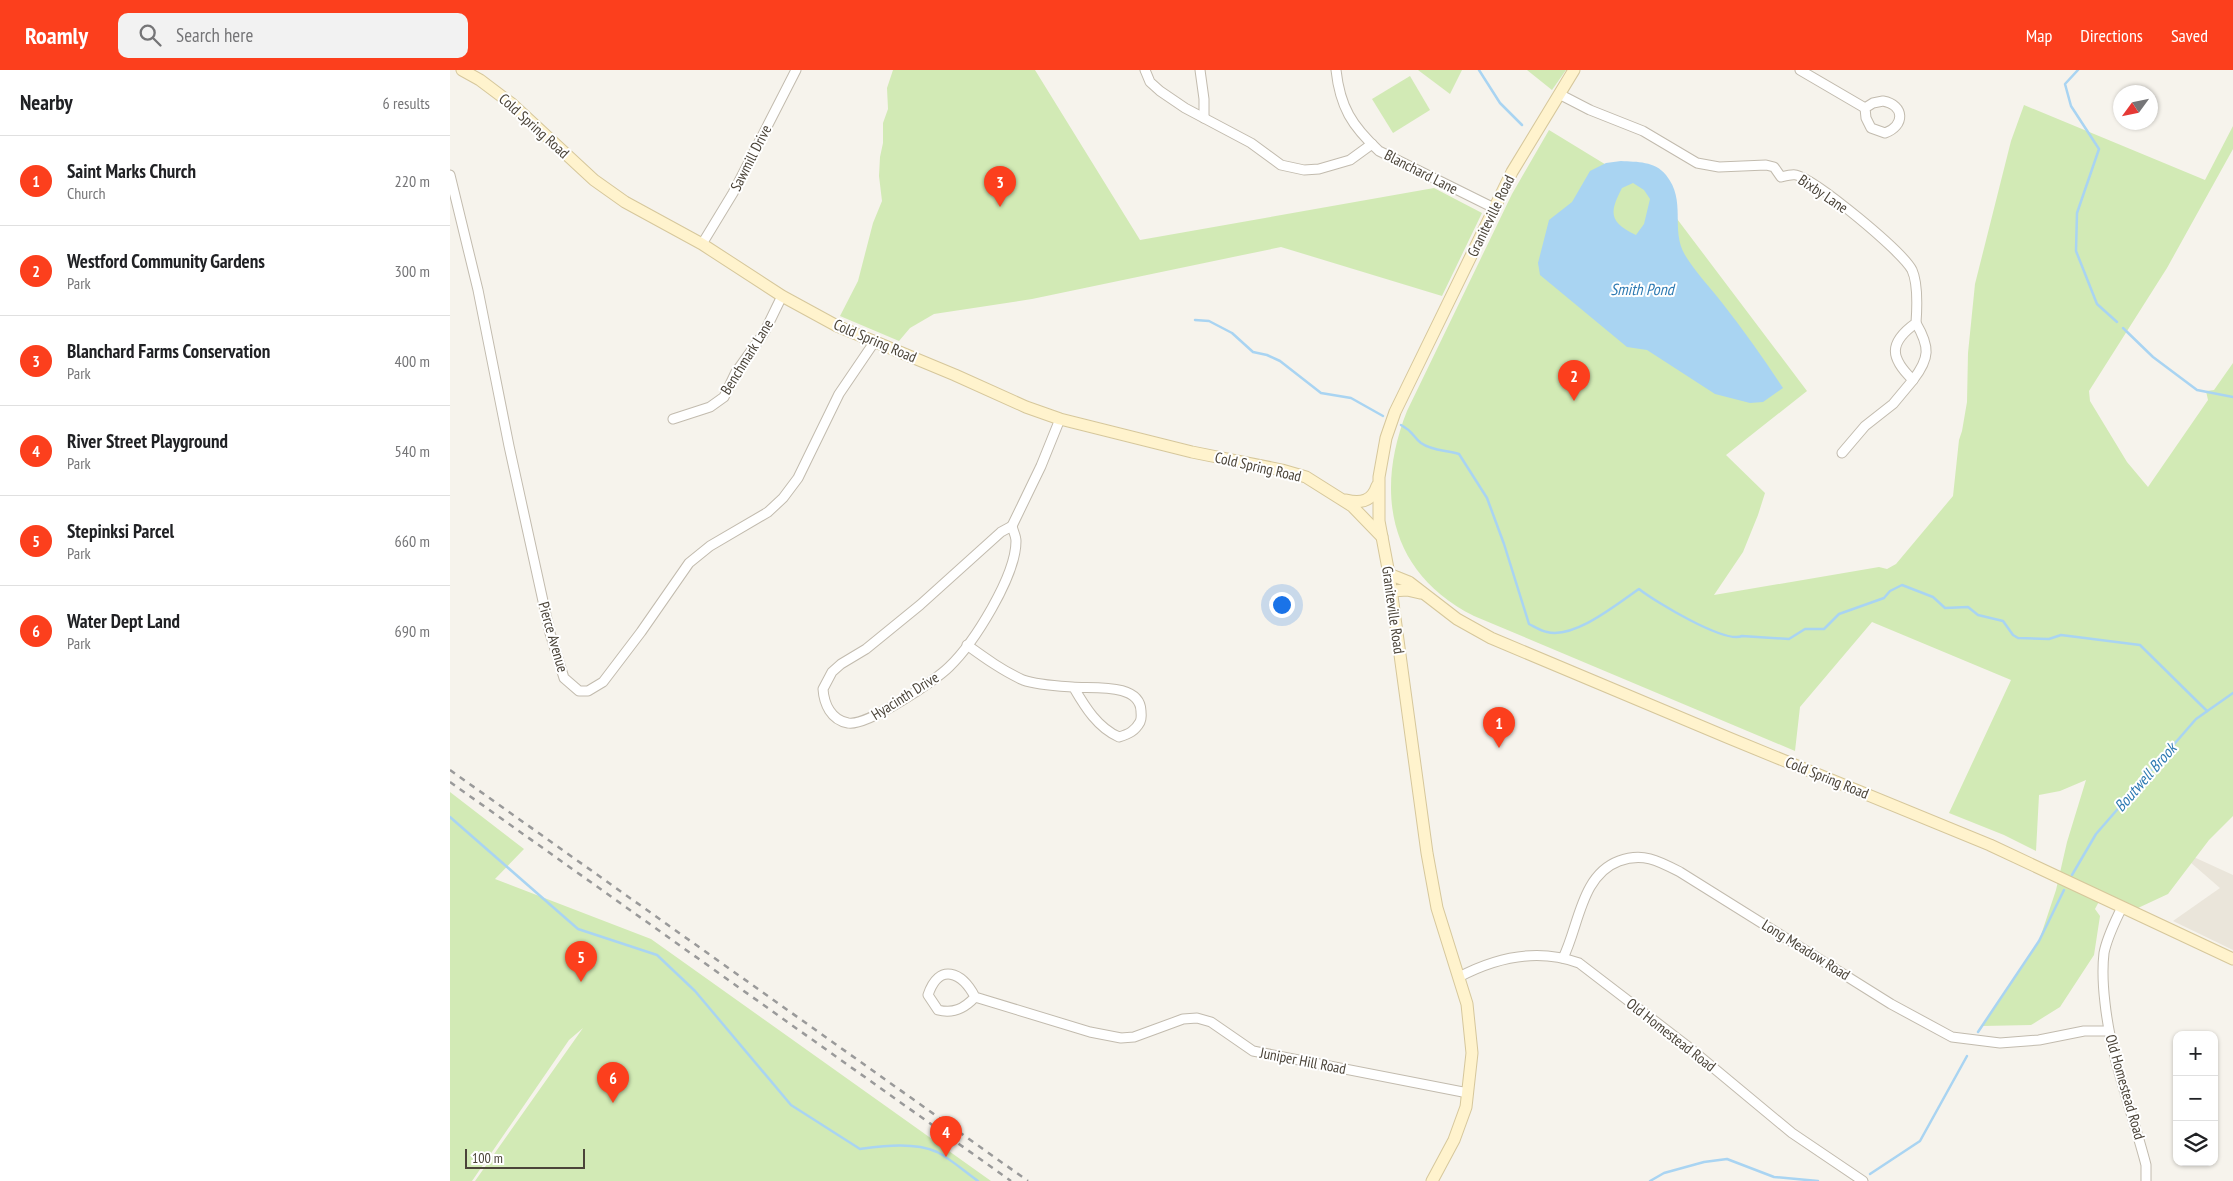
<!DOCTYPE html>
<html lang="en">
<head>
<meta charset="utf-8">
<style>
	:root { --surface:#fff; --page:#f2f2f2; --text:#202124; --muted:#757577; --line:#e0e0e0; --accent:#fc3f1d }
	body { margin:0; font-family:"PT Sans Narrow",sans-serif; background:var(--page); color:var(--text) }
	.controls { position:absolute; right:15px; bottom:15px; display:grid; overflow:hidden; border-radius:10px; box-shadow:0 1px 4px #0004 }
	.controls button { width:45px; height:45px; display:grid; place-items:center; padding:0; border:0; border-bottom:1px solid var(--line); background:var(--surface); color:var(--text); font:25px sans-serif }
	.compass { position:absolute; left:1663px; top:15px; width:45px; height:45px; border-radius:50%; background:var(--surface); box-shadow:0 1px 4px #0004; rotate:237deg }
	.scale { position:absolute; left:15px; bottom:12px; width:120px; box-sizing:border-box; padding-left:5px; border:2px solid #4b4439; border-top:0; font-size:14px; line-height:18px; white-space:nowrap; color:#4b4439; -webkit-text-stroke:4px #fff; paint-order:stroke }
	.you { position:absolute; left:831px; top:534px; width:18px; height:18px; margin:-12px; border:4px solid #fff; border-radius:50%; background:#1a73e8; box-shadow:0 0 0 8px #1a73e833 }
	.badge { display:grid; place-items:center; width:32px; height:32px; border-radius:50%; background:var(--accent); color:#fff; font-size:16px; font-weight:700 }
	.pin { position:absolute; translate:-50% -41px; filter:drop-shadow(0 1px 2px #0008) }
	.pin::after { content:''; position:absolute; top:26px; width:18px; height:15px; background:inherit; clip-path:polygon(0 0,100% 0,50% 100%) }
	.list { margin:0; padding:0; list-style:none }
	h2 { display:flex; justify-content:space-between; align-items:center; height:65px; margin:0; padding:0 20px; font-size:21px }
	h2 small { font-size:16px; font-weight:400; color:var(--muted) }
	.list li { display:grid; grid-template-columns:32px 1fr auto; gap:15px; align-items:center; box-sizing:border-box; height:90px; padding:0 20px; border-top:1px solid var(--line) }
	.list b { display:block; font-size:19px; white-space:nowrap }
	.list p { margin:0; font-size:16px; white-space:nowrap; color:var(--muted) }
	.list em { font-size:16px; font-style:normal; color:var(--muted) }
	.icon { flex:none; width:28px; height:28px; fill:none; stroke:currentColor; stroke-width:2; stroke-linecap:round; stroke-linejoin:round }
	.map { position:relative; flex:none; width:1783px; height:1111px; overflow:hidden }
	header { display:flex; align-items:center; gap:30px; box-sizing:border-box; height:70px; padding:0 25px; background:var(--accent); color:#fff }
	header strong { font-size:24px }
	nav { display:flex; gap:28px; margin-inline-start:auto; font-size:18px }
	.search { width:350px; height:45px; background:var(--page); display:flex; align-items:center; gap:12px; box-sizing:border-box; padding:0 18px; border-radius:10px; color:var(--muted); font-size:19px }
	main { display:flex }
	aside { flex:1; background:var(--surface) }
	.map>svg:first-child { display:block }
</style>
</head>
<body>
<header>
<strong>Roamly</strong>
<div class="search"><svg class="icon" aria-label="search" viewBox="0 0 24 24"><circle cx="10" cy="10" r="6"/><path d="M15 15l6 6"/></svg>Search here</div>
<nav><a>Map</a><a>Directions</a><a>Saved</a></nav>
</header>
<main>
<aside>
<h2>Nearby<small>6 results</small></h2>
<ul class="list">
<li><span class="badge">1</span><div><b>Saint Marks Church</b><p>Church</p></div><em>220 m</em></li>
<li><span class="badge">2</span><div><b>Westford Community Gardens</b><p>Park</p></div><em>300 m</em></li>
<li><span class="badge">3</span><div><b>Blanchard Farms Conservation</b><p>Park</p></div><em>400 m</em></li>
<li><span class="badge">4</span><div><b>River Street Playground</b><p>Park</p></div><em>540 m</em></li>
<li><span class="badge">5</span><div><b>Stepinksi Parcel</b><p>Park</p></div><em>660 m</em></li>
<li><span class="badge">6</span><div><b>Water Dept Land</b><p>Park</p></div><em>690 m</em></li>
</ul>
</aside>
<div class="map">
<svg width="1783" height="1111" viewBox="0 0 1783 1111">
	<rect width="100%" height="100%" fill="#f6f3ec"/>
	<path fill="#eae5da" d="M1724 778 1783 805V880L1723 851 1770 818Z"/>
	<g fill="#d2eab5">
		<path d="M443 0H585L690 170 984 118 1032 143 992 226 831 177 582 229 484 244 460 258 449 271 390 246 408 211 423 153 432 131 429 106 430 87 433 73V53L438 39 437 18Z"/>
		<path d="M968 0H1012L1000 24Z"/>
		<path d="M1077 0H1116L1102 20Z"/>
		<path d="M960 6 980 40 943 63 922 29Z"/>
		<path d="M1574 35 1755 110 1783 56V79L1717 198 1639 321 1640 331 1677 392 1698 417 1758 330 1756 321 1764 320 1783 293V746L1759 770 1718 824 1688 838 1654 822 1645 839 1650 846 1644 885 1610 937 1581 955 1532 956 1589 871 1606 820 1617 772 1636 710 1610 721 1589 725 1586 781 1554 765 1499 743 1561 610 1422 552 1350 637 1345 681 1024 546C940 504 924 424 957 341L1062 124 1099 60 1212 129 1357 321 1276 385 1315 423 1308 445 1293 482 1264 525 1429 497 1437 499 1446 494 1503 426 1509 370 1512 361 1517 332 1518 283 1525 214 1561 71Z"/>
		<path d="M0 722 74 779 45 809 201 869 541 1111H25L133 958 119 970 22 1111H0Z"/>
	</g>
	<path fill="#a9d4f2" fill-rule="evenodd" d="M1171 91C1187 92 1205 91 1216 105 1237 131 1220 159 1235 185 1245 202 1261 218 1273 234 1294 261 1314 289 1333 318L1313 332 1300 333 1265 324 1197 280 1177 277 1090 205 1088 193 1099 150 1122 132 1140 101 1156 93ZM1183 113 1194 120 1200 129 1194 154 1186 165C1159 152 1159 143 1172 118Z"/>
	<g fill="none" stroke-linecap="round" stroke-linejoin="round">
		<g stroke="#a9d4f2" stroke-width="2.5">
			<path d="M1029 0 1050 33 1072 55"/>
			<path d="M1628 0 1615 14 1621 36 1649 79 1627 143 1626 181 1647 234 1667 252"/>
			<path d="M745 250 759 251 782 263 803 282 817 285 830 291 871 323 901 328 933 346"/>
			<path d="M1673 258 1703 287 1747 320 1783 327"/>
			<path d="M951 355C964 362 962 366 971 373 982 381 996 380 1009 384L1037 428 1054 474 1079 554C1085 557 1091 561 1097 562 1125 569 1167 534 1189 519 1204 531 1275 574 1292 566L1339 569 1355 559H1374L1389 544 1434 528 1440 521 1452 515 1483 527 1495 538 1518 537 1528 545 1553 551 1563 565 1568 568 1599 569 1611 565 1690 575 1757 641"/>
			<path d="M0 747 128 859 207 885 245 921 341 1035 410 1079C434 1076 464 1072 487 1082 501 1089 515 1102 528 1111"/>
			<path d="M1622 805 1646 764 1746 649 1783 623"/>
			<path d="M1528 962 1589 871 1614 820"/>
			<path d="M1420 1104 1470 1071 1517 986"/>
			<path d="M1200 1111 1214 1103 1254 1092 1277 1089 1324 1107 1368 1111"/>
		</g>
		<g stroke="#c2bbae" stroke-width="11">
			<g id="street">
				<path d="M695 0 700 12 710 21 735 38 801 73 831 95 854 100 869 99 900 90 922 74"/>
				<path d="M750 0 754 29V48"/>
				<path d="M886 0C890 37 902 56 929 81L1044 138"/>
				<path d="M1350 0 1415 38"/>
				<path d="M1109 24 1140 40 1193 61 1247 93 1269 97 1316 95 1324 97 1331 107C1335 106 1342 104 1346 105 1366 110 1452 181 1462 200 1468 213 1467 239 1466 253 1438 273 1440 288 1463 310L1443 334 1415 356 1392 383"/>
				<path d="M1433 31C1455 35 1455 56 1435 63L1421 58 1416 48 1415 38 1423 33Z"/>
				<path d="M0 105 28 220 59 376 100 563 114 608 129 621H138L153 612 191 562 239 493 260 476 318 442 333 428 348 408 389 324 425 271"/>
				<path d="M252 174 283 123 346 0"/>
				<path d="M1463 310C1480 288 1480 277 1466 253"/>
				<path d="M223 349 260 337 274 327 286 302 314 263 332 226"/>
				<path d="M562 456C563 461 566 466 566 471 566 506 524 573 499 597 485 611 416 657 398 653 381 650 374 634 373 619L382 602 391 594 416 579 470 535 551 462Z"/>
				<path d="M562 456 591 396 610 349"/>
				<path d="M517 575C535 588 553 601 573 610 587 615 607 616 622 617 641 619 690 612 691 641 691 645 692 648 690 652 685 661 679 664 669 667 648 658 635 637 624 618"/>
				<path d="M1672 837C1665 852 1657 867 1654 883 1652 900 1653 916 1655 933 1661 989 1682 1041 1696 1095V1111"/>
				<path d="M1113 888C1129 856 1131 805 1169 791 1193 782 1209 791 1230 802L1441 934 1502 967 1550 973 1589 970 1634 961H1658"/>
				<path d="M1009 907C1047 887 1088 878 1129 893L1236 975 1342 1063 1413 1111"/>
				<path d="M525 927C512 902 489 892 478 925L488 940C503 944 514 939 525 927L640 962 671 968 684 967 733 949 747 948 761 952 803 981 1018 1023"/>
			</g>
		</g>
		<g stroke="#d6c79b" stroke-width="13">
			<g id="secondary">
				<path d="M12 0 30 10 62 34 144 110 175 132 252 174 332 226 387 256 505 305 576 337 610 349 742 382 832 400 856 407 902 436 932 467"/>
				<path d="M896 430C911 434 922 431 927 416"/>
				<path d="M939 504 959 512 1007 549 1041 568 1279 668 1540 775 1783 889"/>
				<path d="M942 521 957 520 970 523"/>
				<path d="M982 1111 1004 1070 1016 1037 1022 983 1017 934 987 838 977 783 939 504 929 451V407L936 368 945 342 1062 102 1124 0"/>
			</g>
		</g>
		<use href="#street" stroke="#fff" stroke-width="9"/>
		<use href="#secondary" stroke="#fff3cd" stroke-width="11"/>
		<g stroke="#9a9a9a" stroke-width="2.5" stroke-dasharray="6 6" stroke-linecap="butt">
			<path d="M0 700 578 1111"/>
			<path d="M0 712 561 1111"/>
		</g>
	</g>
	<g text-anchor="middle" stroke-width="4" stroke-linejoin="round" paint-order="stroke">
		<g font-size="15" fill="#4b4439" stroke="#fff">
			<text transform="translate(84 56) rotate(42)" y="5">Cold Spring Road</text>
			<text transform="translate(301 88) rotate(-63)" y="5">Sawmill Drive</text>
			<text transform="translate(971 102) rotate(27)" y="5">Blanchard Lane</text>
			<text transform="translate(1373 124) rotate(34)" y="5">Bixby Lane</text>
			<text transform="translate(1041 146) rotate(-64)" y="5">Graniteville Road</text>
			<text transform="translate(425 271) rotate(23)" y="5">Cold Spring Road</text>
			<text transform="translate(297 287) rotate(-58)" y="5">Benchmark Lane</text>
			<text transform="translate(808 397) rotate(13)" y="5">Cold Spring Road</text>
			<text transform="translate(943 540) rotate(82)" y="5">Graniteville Road</text>
			<text transform="translate(103 567) rotate(74)" y="5">Pierce Avenue</text>
			<text transform="translate(455 626) rotate(-32)" y="5">Hyacinth Drive</text>
			<text transform="translate(1377 708) rotate(22)" y="5">Cold Spring Road</text>
			<text transform="translate(1356 880) rotate(32)" y="5">Long Meadow Road</text>
			<text transform="translate(1221 965) rotate(38)" y="5">Old Homestead Road</text>
			<text transform="translate(853 991) rotate(11)" y="5">Juniper Hill Road</text>
			<text transform="translate(1675 1017) rotate(74)" y="5">Old Homestead Road</text>
		</g>
		<g font-size="16" font-style="italic" fill="#2e7ab2" stroke="#fff">
			<text x="1192" y="225">Smith Pond</text>
			<text transform="translate(1695 707) rotate(-49)" y="6">Boutwell Brook</text>
		</g>
	</g>
</svg>
<div class="controls">
<button>+</button>
<button>−</button>
<button><svg class="icon" aria-label="layers" viewBox="0 0 24 24"><path d="M12 4l9 5-9 5-9-5zM3 14l9 5 9-5"/></svg></button>
</div>
<svg class="compass" viewBox="-18 -18 36 36"><path d="M0-13l5 13h-10z" fill="#e53935"/><path d="M0 13l5-13h-10z" fill="#757577"/></svg>
<div class="scale">100 m</div>
<div class="you"></div>
<div class="pin badge" style="left:1049px;top:678px">1</div>
<div class="pin badge" style="left:1124px;top:331px">2</div>
<div class="pin badge" style="left:550px;top:137px">3</div>
<div class="pin badge" style="left:496px;top:1087px">4</div>
<div class="pin badge" style="left:131px;top:912px">5</div>
<div class="pin badge" style="left:163px;top:1033px">6</div>
</div>
</main>
</body>
</html>
